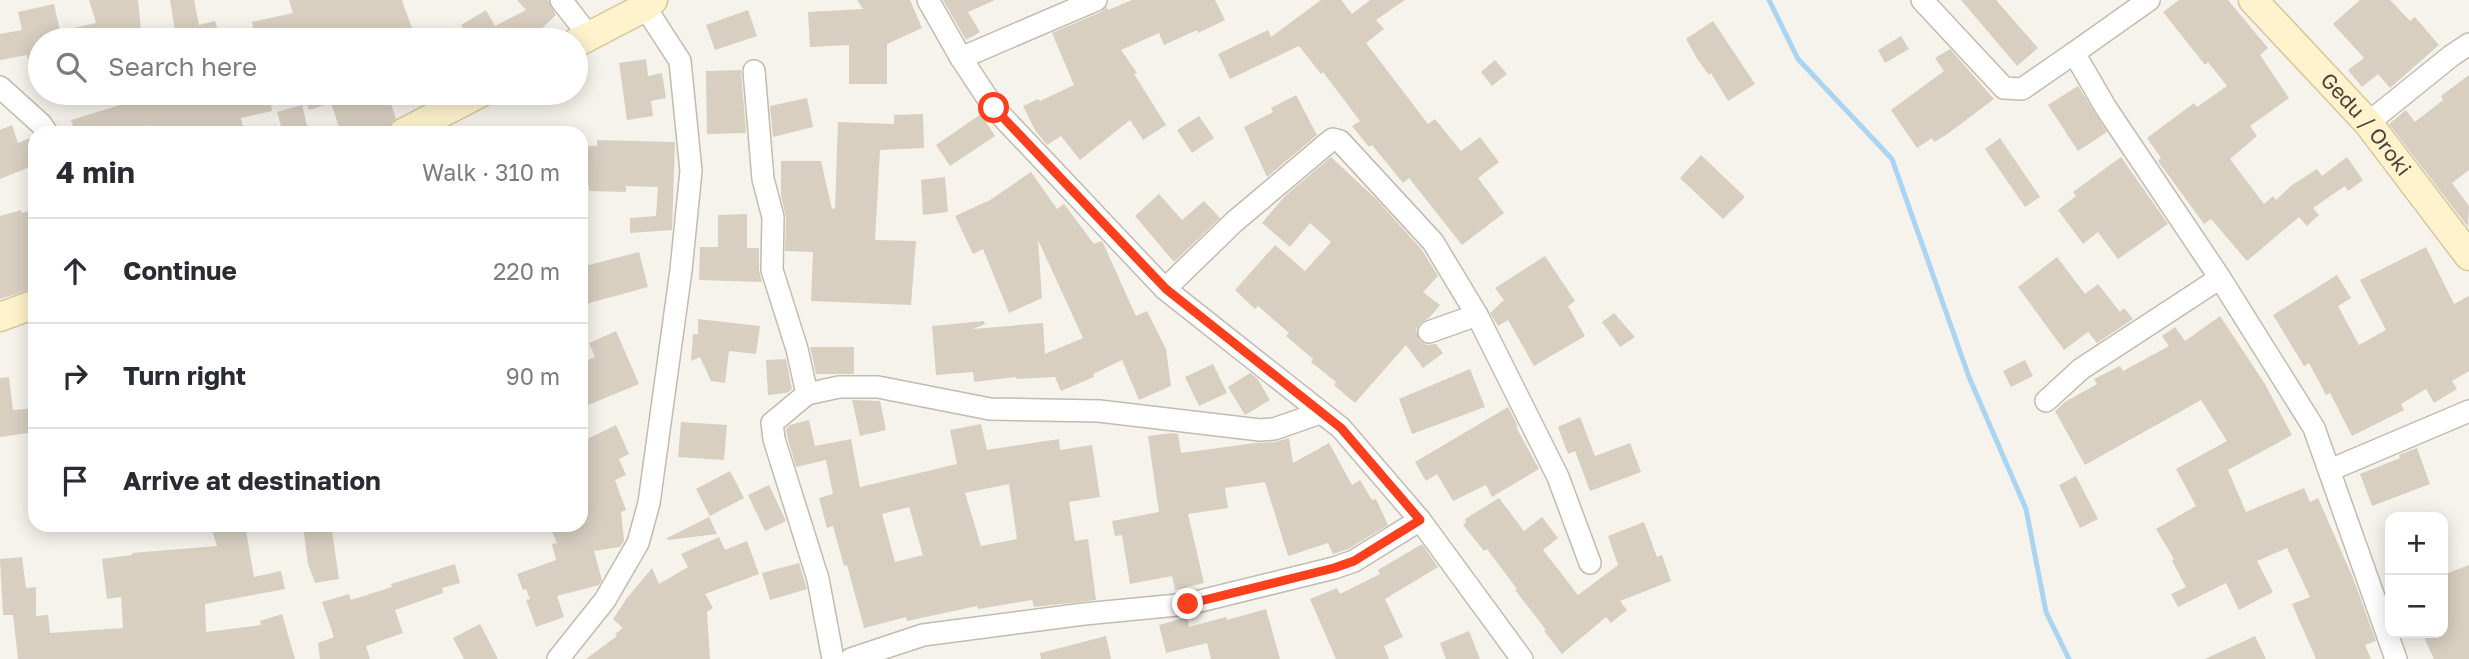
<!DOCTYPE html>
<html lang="en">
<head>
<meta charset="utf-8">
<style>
	:root { --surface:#fff; --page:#f7f7f7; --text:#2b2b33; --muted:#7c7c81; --line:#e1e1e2 }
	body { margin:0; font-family:"Golos Text",sans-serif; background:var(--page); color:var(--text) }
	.controls { position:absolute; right:21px; bottom:21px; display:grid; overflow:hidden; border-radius:14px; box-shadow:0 4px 18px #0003 }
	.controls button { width:63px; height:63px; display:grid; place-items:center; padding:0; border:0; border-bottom:2px solid var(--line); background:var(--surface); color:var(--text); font:35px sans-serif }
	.stop { position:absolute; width:21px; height:21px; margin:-16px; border:5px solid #fc3f1d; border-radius:50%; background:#fff }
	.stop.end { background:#fc3f1d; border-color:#fff; box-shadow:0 2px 7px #0008 }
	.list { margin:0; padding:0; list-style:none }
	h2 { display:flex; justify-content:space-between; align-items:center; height:91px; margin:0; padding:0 28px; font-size:30px }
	h2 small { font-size:23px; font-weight:400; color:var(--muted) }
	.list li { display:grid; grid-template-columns:46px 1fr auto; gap:21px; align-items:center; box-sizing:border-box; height:105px; padding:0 28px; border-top:2px solid var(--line) }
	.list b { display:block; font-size:26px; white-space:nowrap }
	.list em { font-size:23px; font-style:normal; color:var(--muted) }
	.icon { flex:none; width:38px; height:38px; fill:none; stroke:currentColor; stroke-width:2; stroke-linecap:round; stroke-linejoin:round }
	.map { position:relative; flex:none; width:2469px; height:659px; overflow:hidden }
	.search { position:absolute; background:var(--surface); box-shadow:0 4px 18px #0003; left:28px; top:28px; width:560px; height:77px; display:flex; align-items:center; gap:18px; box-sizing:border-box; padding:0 24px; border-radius:38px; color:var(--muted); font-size:26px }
	.panel { position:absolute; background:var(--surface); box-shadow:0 4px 18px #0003; left:28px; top:126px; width:560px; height:406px; border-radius:21px }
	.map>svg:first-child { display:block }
</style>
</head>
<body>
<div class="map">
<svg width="2469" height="659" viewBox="0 0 2469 659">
	<rect width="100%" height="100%" fill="#f6f3ec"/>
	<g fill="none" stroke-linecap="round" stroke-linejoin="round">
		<path stroke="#a9d4f2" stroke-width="5" d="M1769 0 1798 59 1892 159 1969 377 2026 509 2046 612 2069 659"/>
	</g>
	<g fill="#d8cfc1" fill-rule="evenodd">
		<path d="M89 0H138L142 40H40V84L34 85 27 55 0 60V34L22 30 18 12 54 4 60 31 96 23Z"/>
		<path d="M170 0H194L199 25 215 21 221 40H161L160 35 175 31Z"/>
		<path d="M289 0H402L414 34 396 40H256L252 22 293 13Z"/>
		<path d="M517 0H548L556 15 537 33 540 40H467L469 39 461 25 486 10 495 26 526 10Z"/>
		<path d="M857 0H910L922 28 887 44V84H849V45L810 47 808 12 863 9Z"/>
		<path d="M943 0H995L968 12 980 32 966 40Z"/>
		<path d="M1132 0H1215L1225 20 1198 33 1197 30 1164 45 1159 33 1121 50 1137 73 1134 74 1166 125 1143 140 1130 120 1080 160 1061 136 1047 145 1035 130 1023 106 1038 99 1040 101 1074 85 1052 33 1101 12 1107 7 1108 10Z"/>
		<path d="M1321 0H1341L1352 14 1370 0H1405L1376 20 1384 29 1366 43 1428 124 1435 119 1461 151 1480 137 1499 162 1478 178 1504 213 1462 245 1409 178 1403 183 1372 145 1369 147 1352 126 1360 121 1323 72 1321 74 1299 46 1230 79 1218 54 1268 30 1271 37Z"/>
		<path d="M1961 0H1996L2038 48 2017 66Z"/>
		<path d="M2179 0H2228L2268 48 2260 55 2289 98 2250 126 2257 136 2230 159 2264 204 2273 196 2276 200 2292 185 2317 169 2322 176 2347 157 2363 180 2348 191 2345 186 2313 208 2319 215 2307 226 2299 217 2247 261 2211 219 2204 224 2158 161 2161 158 2147 138 2194 103 2197 107 2227 86 2208 62 2205 65 2163 12Z"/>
		<path d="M2360 0H2390L2410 21 2415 17 2439 45 2390 88 2378 74 2362 87 2348 70 2364 58 2333 24Z"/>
		<path d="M748 10 757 36 715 50 706 25Z"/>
		<path d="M1713 21 1755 84 1728 101 1711 73 1709 75 1698 60 1686 39Z"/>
		<path d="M1901 36 1909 49 1885 63 1878 50Z"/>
		<path d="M1950 49 1994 99 1946 135 1934 142 1932 138 1917 148 1891 110 1944 71 1935 58Z"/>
		<path d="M646 59 648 76 662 73 666 98 651 101 653 116 627 120 619 63Z"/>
		<path d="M1495 60 1507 74 1492 86 1481 72Z"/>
		<path d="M741 70 746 133 707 134 706 71Z"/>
		<path d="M2469 75V170L2452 183 2469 206 2468 227 2389 124 2406 110 2415 122 2443 100 2441 96Z"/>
		<path d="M2078 86 2107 132 2078 151 2048 105Z"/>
		<path d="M146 93 151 95 164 93H269L272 111 241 118 244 133H150L148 125 122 133H75L71 120 130 102 129 99Z"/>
		<path d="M304 93H387L396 118 387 129 376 133H341L331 103 309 110Z"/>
		<path d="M1296 95 1317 135 1267 177 1244 127 1273 112 1271 108Z"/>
		<path d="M807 98 813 127 773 137 770 106Z"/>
		<path d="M302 105 309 133H283L277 112Z"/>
		<path d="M923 114 924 148 880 150 875 240 916 241 911 305 811 301 813 252 785 251 786 217 781 196V161H821L832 209 835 208 838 122 894 124V115Z"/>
		<path d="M981 114 995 136 950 166 936 145Z"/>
		<path d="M1199 116 1214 138 1192 153 1177 130Z"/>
		<path d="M12 125 18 143 30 138 35 151V165L0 179V130Z"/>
		<path d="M2000 138 2040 197 2025 207 1985 149Z"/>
		<path d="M597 140 675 142 672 230 630 233V218L656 216 658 187 626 186V192L589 191V185H586L587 146H597Z"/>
		<path d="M1701 155 1745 197 1723 219 1680 178Z"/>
		<path d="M1331 157 1377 200 1422 250 1438 276 1423 292 1440 305 1429 318 1420 323 1416 330 1420 341 1427 345 1436 344 1443 353 1423 368 1406 345 1355 403 1334 385 1336 382 1311 362 1313 359 1286 336 1289 333 1258 306 1255 309 1235 290 1275 245 1305 271 1331 242 1310 223 1290 247 1262 223 1285 196Z"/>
		<path d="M2121 157 2168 224 2118 259 2098 232 2083 244 2058 210 2076 196 2073 192Z"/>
		<path d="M1031 172 1057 209 1064 204 1094 244 1101 241 1103 243 1136 316 1147 311 1166 349 1171 386 1139 400 1122 360 1093 374 1094 377 1061 391 1055 377 1016 379V377L974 382 973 372 936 375 932 326 984 321 985 324 973 329 1043 323 1045 354 1083 338 1038 240 1042 298 1009 313 983 249 973 254 955 216 990 200Z"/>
		<path d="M945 177 948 212 923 215 921 180Z"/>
		<path d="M1159 194 1182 220 1204 201 1220 218 1174 262 1135 216Z"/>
		<path d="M35 209V288L0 299V216L21 210 22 213Z"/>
		<path d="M747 214V248H759V270L762 282 699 280 700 247H718V215Z"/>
		<path d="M2426 247 2454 304 2469 296V371L2452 381 2457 389 2434 403 2426 389 2401 404 2404 410 2352 436 2330 393 2326 395 2309 363 2304 366 2273 315 2337 275 2351 298 2338 306 2359 345 2386 330 2360 280Z"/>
		<path d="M639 252 648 287 586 304 581 286V267Z"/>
		<path d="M1545 256 1575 301 1568 306 1585 336 1534 366 1508 320 1498 326 1490 313 1504 300 1495 288Z"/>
		<path d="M2057 257 2085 294 2098 284 2120 312 2124 308 2133 319 2097 343 2088 332 2064 350 2018 287Z"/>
		<path d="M1614 313 1635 337 1620 347 1602 322Z"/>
		<path d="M2220 316 2265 384 2292 435 2228 470 2246 512 2304 488 2310 502 2318 498 2353 578 2376 641 2365 645 2371 659H2316L2292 604 2310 597 2287 548 2257 561 2273 592 2239 610 2226 583 2178 607 2171 594 2186 587 2172 561 2174 559 2156 529 2196 506 2176 469 2227 441 2201 400 2085 465 2055 411 2065 402 2097 384 2094 379 2120 366 2123 371 2169 346 2162 336 2175 327 2185 341Z"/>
		<path d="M698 319 760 326 756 354 729 351 725 383 711 381 700 357 691 361 693 334H698Z"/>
		<path d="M616 331 639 384 581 408V363L595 357 589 343Z"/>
		<path d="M810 347H854V374H816Z"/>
		<path d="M786 359 792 389 787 393 768 395 766 360Z"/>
		<path d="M2025 360 2033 376 2011 387 2003 371Z"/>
		<path d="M1213 364 1227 393 1199 406 1185 377Z"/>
		<path d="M1470 369 1485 407 1412 434 1399 399Z"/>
		<path d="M1250 373 1257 378 1270 400 1245 415 1228 387Z"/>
		<path d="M9 377 13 410 35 408V432L0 437V378Z"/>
		<path d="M852 400 880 401 886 430 860 436Z"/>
		<path d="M1508 407 1518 426 1516 427 1539 469 1492 497 1486 485 1453 501 1437 474 1426 481 1415 462Z"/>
		<path d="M1580 417 1595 456 1630 443 1641 472 1590 491 1575 451 1568 454 1558 427Z"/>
		<path d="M809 420 815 446 851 439 860 487 957 464 950 430 981 424 987 450 1059 439 1060 450 1092 445 1100 497 1069 502 1075 541 1088 539 1096 600 1034 607 1032 600 978 609 977 606 907 621 906 617 864 628 847 565 844 566 833 526 827 528 819 498 833 494 826 460 796 467 787 436 786 429 790 425ZM1009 484 1017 539 981 546 965 493ZM909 507 923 555 895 562 882 514Z"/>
		<path d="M681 422 727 425 724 460 678 457Z"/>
		<path d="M616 425 629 454 619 459 626 475 615 480 626 510 621 512 624 541 620 547 594 551 602 580 599 585 557 596 564 617 536 627 526 600 530 599 526 589 523 590 517 574 556 560 552 544 557 543 549 525H581V442Z"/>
		<path d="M1172 433 1178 434 1181 453 1255 443 1275 442 1289 438 1293 463 1329 443 1352 485 1360 480 1372 500 1376 499 1388 525 1348 549 1333 554 1328 543 1288 556 1265 482 1225 488 1228 508 1188 514 1204 583 1175 590 1172 576 1130 584 1122 535 1115 536 1112 521 1159 512 1148 436Z"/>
		<path d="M2417 448 2430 484 2372 506 2360 474 2400 458 2399 455Z"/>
		<path d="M730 471 744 498 710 516 696 489Z"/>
		<path d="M2076 476 2098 519 2080 528 2059 485Z"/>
		<path d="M769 485 786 521 765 531 748 495Z"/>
		<path d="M1499 498 1524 531 1542 517 1558 538 1543 550 1578 595 1618 565 1608 536 1644 522 1657 557 1662 555 1671 581 1620 601 1627 610 1611 623 1606 617 1562 654 1544 631 1546 630 1515 590 1517 589 1487 549 1484 551 1463 525 1466 522 1465 519Z"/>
		<path d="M709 517 717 534 668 540 667 538Z"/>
		<path d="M210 525H245L254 577 281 571 285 589 205 604 206 632 261 625 260 621 282 614 295 659H18L13 615H3L0 559 22 557 26 588 36 587V616L48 615 50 633 123 628 121 597 107 599 102 559 132 555V553L217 546Z"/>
		<path d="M303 525H331L339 579 315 583 308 564Z"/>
		<path d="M719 537 725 550 747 541 759 574 705 594 713 608 707 612 710 659H586L617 636 615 634 623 628 613 619 627 598 652 568 659 584 688 567 681 554Z"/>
		<path d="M1422 544 1438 567 1385 599 1403 637 1384 646 1389 659H1336L1310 599 1337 588 1340 594 1380 574 1378 570Z"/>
		<path d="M799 563 807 589 770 600 762 573Z"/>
		<path d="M455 564 460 583 442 588 443 593 395 610 403 633 366 646 370 659H320L318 643 334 637 322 602 349 594 351 600 392 587 391 584Z"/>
		<path d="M2469 565V659H2434L2422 633H2443V575Z"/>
		<path d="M1266 609 1280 659H1211L1207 643 1166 653 1159 625 1187 617 1189 627 1226 617 1227 620Z"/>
		<path d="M480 624 498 659H464L453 638Z"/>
		<path d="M1469 631 1480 659H1446L1440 643Z"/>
		<path d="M1106 636 1111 659H1041L1040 653Z"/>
		<path d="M2255 636 2266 659H2205Z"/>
	</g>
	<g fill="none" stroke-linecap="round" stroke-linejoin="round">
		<g stroke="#c2bbae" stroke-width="24">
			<g id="street">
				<path d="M561 0 589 36"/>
				<path d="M928 0 961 58 994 108 1165 289 1341 428 1420 520 1522 659"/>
				<path d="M1922 0 2004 88 2022 89 2074 53"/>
				<path d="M2149 0 2074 53 2106 108 2220 278 2314 428 2396 659"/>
				<path d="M961 58 1096 0"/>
				<path d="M754 71 763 179 773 217 772 270 797 349 807 394"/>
				<path d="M0 87 41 124 47 133"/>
				<path d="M2368 123 2451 56 2469 44"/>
				<path d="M1165 289 1234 222 1330 141 1333 139 1340 141 1433 242 1477 315 1558 477 1590 563"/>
				<path d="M1429 332 1477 315"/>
				<path d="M2046 401 2081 369 2220 278"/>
				<path d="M2330 470 2469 411"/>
				<path d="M558 659 605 600 638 543 649 503 681 270 691 171 680 61 645 7"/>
				<path d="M833 659 818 579 774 439 772 423 807 394 839 387H878L990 409 1099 411 1260 430 1274 429 1320 413"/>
				<path d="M851 659 923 635 1084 614 1188 604 1334 568 1354 561 1420 520"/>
			</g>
		</g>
		<g stroke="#d6c79b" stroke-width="31">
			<g id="secondary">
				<path id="s1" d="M2253 0 2368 123 2469 256"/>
				<path d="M576 43 645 7 653 0"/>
				<path d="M403 133 480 93"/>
				<path d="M0 317 35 304"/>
			</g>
		</g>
		<use href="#street" stroke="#fff" stroke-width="21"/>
		<use href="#secondary" stroke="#fff3cd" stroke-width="28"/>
	</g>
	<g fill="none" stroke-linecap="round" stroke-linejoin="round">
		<path stroke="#fc3f1d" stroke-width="9" d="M994 108 1166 289 1341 428 1420 520 1354 561 1334 568 1188 604"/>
	</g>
	<g text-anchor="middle" stroke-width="5" stroke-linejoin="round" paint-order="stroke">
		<g font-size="21" fill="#4b4439" stroke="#fff">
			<text dy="7" stroke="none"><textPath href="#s1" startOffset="168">Gedu / Oroki</textPath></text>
		</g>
	</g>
</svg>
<div class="controls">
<button>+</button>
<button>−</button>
</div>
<div class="stop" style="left:994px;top:108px"></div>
<div class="stop end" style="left:1188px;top:604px"></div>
<div class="search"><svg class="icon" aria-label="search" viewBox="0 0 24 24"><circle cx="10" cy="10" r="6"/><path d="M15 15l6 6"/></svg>Search here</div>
<section class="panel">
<h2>4 min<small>Walk · 310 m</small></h2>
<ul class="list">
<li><svg class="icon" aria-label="ahead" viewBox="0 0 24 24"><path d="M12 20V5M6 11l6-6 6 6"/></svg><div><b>Continue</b></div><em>220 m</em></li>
<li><svg class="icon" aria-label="right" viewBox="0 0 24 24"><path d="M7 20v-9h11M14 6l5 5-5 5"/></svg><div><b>Turn right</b></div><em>90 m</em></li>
<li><svg class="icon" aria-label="arrive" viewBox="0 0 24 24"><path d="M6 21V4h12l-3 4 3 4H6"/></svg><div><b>Arrive at destination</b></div></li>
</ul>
</section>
</div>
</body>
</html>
